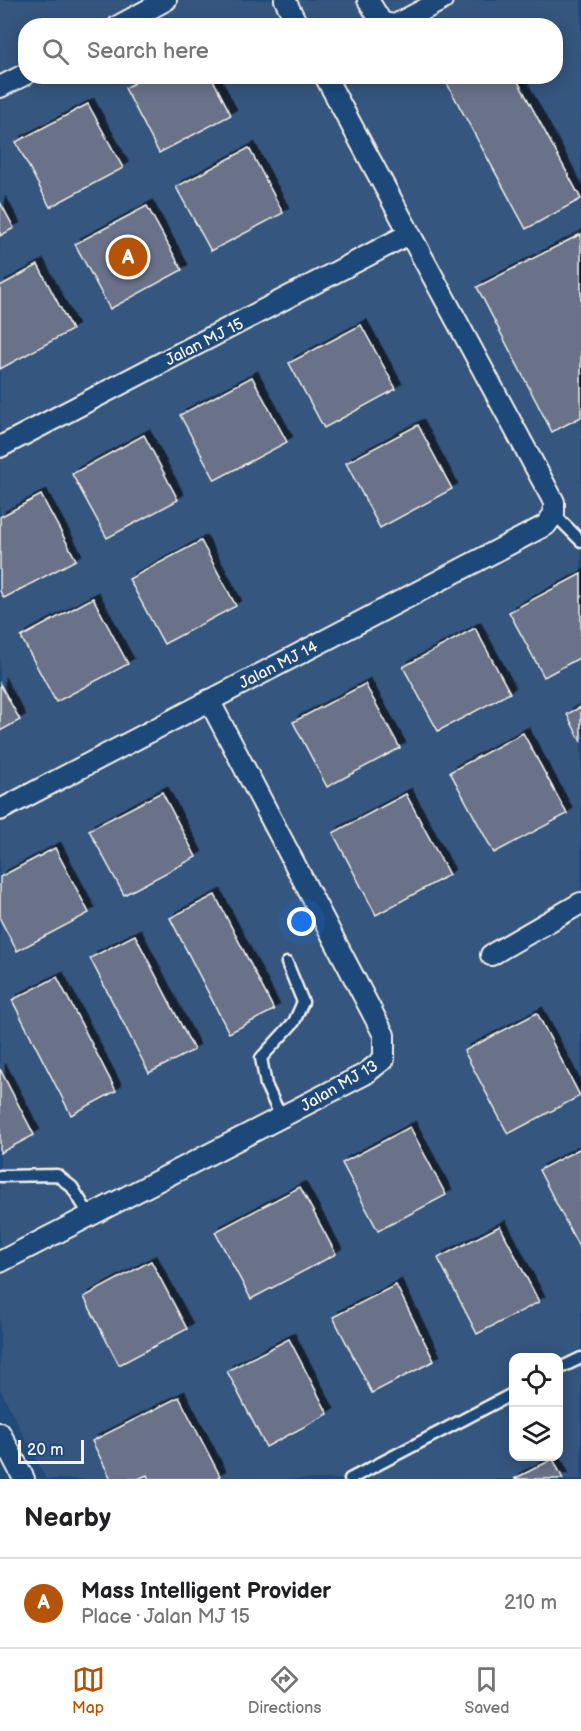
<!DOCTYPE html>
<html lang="en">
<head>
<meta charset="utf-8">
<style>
	:root { --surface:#fff; --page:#f2f2f2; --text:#202124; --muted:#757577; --line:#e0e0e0; --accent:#b45309 }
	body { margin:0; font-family:"Balsamiq Sans",sans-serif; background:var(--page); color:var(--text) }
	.controls { position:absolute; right:18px; bottom:18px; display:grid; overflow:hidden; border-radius:12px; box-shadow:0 3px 15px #0003 }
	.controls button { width:54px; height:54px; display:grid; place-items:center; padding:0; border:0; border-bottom:2px solid var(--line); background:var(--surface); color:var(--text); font:30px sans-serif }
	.scale { position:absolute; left:18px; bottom:15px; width:66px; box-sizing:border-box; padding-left:6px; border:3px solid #f4f1e8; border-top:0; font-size:16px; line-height:21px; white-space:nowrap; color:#f4f1e8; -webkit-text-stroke:4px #1f4a7a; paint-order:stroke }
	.you { position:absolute; left:302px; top:922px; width:21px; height:21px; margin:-15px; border:4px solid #fff; border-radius:50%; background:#1a73e8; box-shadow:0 0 0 9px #1a73e833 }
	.badge { display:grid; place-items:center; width:39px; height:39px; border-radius:50%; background:var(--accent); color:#fff; font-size:20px; font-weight:700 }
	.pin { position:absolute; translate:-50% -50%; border:3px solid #fff; box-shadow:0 2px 6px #0006 }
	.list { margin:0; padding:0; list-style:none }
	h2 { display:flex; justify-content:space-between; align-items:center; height:78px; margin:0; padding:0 24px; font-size:26px }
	h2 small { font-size:20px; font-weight:400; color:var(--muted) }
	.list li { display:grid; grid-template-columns:39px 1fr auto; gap:18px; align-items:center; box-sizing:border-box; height:90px; padding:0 24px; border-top:2px solid var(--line) }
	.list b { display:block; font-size:22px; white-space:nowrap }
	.list p { margin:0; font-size:20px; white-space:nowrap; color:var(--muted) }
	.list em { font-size:20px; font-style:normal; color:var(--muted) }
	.icon { flex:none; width:33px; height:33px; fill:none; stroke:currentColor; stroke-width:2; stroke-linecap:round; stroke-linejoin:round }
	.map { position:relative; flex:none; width:581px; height:1479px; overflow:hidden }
	.search { position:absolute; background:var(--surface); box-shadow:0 3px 15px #0003; left:18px; right:18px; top:18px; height:66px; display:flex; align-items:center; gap:15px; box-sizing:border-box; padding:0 21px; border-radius:24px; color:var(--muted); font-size:22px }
	.sheet { height:168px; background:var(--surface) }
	nav { display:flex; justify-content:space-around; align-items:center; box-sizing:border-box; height:84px; border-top:2px solid var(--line); background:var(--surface); font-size:16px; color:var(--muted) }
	nav a { display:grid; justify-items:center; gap:3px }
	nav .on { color:var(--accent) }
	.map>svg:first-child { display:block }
</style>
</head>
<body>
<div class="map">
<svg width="581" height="1479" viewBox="0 0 581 1479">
	<defs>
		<filter id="shadow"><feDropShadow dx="5.5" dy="-5.5" stdDeviation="0" flood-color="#0009"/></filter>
	</defs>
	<rect width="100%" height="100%" fill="#1f4a7a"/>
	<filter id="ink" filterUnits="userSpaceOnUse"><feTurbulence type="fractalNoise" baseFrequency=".0167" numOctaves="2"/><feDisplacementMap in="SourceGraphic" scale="12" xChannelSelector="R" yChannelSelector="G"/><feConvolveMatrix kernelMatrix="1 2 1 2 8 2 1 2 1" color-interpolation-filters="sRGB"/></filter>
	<g filter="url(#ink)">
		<path fill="#35567e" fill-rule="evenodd" d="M0 0H581V1479H46L0 1389ZM26 26H556V76H26ZM514 1358H558V1456H514Z"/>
		<g fill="#697289" stroke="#f4f1e8" stroke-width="1.5" filter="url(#shadow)">
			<path d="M147 76H211L231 115 159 153 125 88Z"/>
			<path d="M443 76H515L581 199 526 229Z"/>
			<path d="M88 104 123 168 50 207 16 142Z"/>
			<path d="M249 148 283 213 211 251 176 187Z"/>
			<path d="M0 202 14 228 0 236Z"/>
			<path d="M147 206 182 270 110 309 75 244Z"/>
			<path d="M581 234V417L552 432 477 287Z"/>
			<path d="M38 265 72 330 0 369V286Z"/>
			<path d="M361 325 396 389 324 428 289 363Z"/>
			<path d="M252 377 287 442 215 480 180 415Z"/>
			<path d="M418 425 452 489 380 528 346 463Z"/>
			<path d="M144 435 178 500 107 538 72 474Z"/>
			<path d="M41 495 76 560 4 598 0 591V517Z"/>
			<path d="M201 541 236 606 164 644 129 579Z"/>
			<path d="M581 574V657L544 677 509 612Z"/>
			<path d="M93 598 128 664 56 702 21 637Z"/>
			<path d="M475 628 510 693 438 731 403 667Z"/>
			<path d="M0 684 20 720 0 731Z"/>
			<path d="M365 684 400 748 327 787 293 722Z"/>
			<path d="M581 707V742L567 714Z"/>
			<path d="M523 733 567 814 494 853 450 772Z"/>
			<path d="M162 792 196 857 124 895 89 830Z"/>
			<path d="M406 794 449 875 376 915 333 833Z"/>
			<path d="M55 848 89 913 17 951 0 919V877Z"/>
			<path d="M215 895 274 1010 229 1033 170 918Z"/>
			<path d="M135 935 194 1050 149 1073 90 958Z"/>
			<path d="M57 977 116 1091 71 1115 12 1000Z"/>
			<path d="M537 1013 580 1096 508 1134 464 1051Z"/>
			<path d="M0 1069 34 1135 0 1153Z"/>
			<path d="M410 1127 446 1195 378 1231 342 1163Z"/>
			<path d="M581 1148V1251L539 1170Z"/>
			<path d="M300 1187 336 1254 251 1299 215 1232Z"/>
			<path d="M500 1226 539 1302 477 1334 438 1258Z"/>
			<path d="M151 1261 187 1329 119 1365 84 1297Z"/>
			<path d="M396 1285 434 1361 372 1393 333 1317Z"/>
			<path d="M289 1339 328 1414 266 1447 227 1371Z"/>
			<path d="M179 1397 220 1476 215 1479H149L147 1475 138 1479H111L92 1441Z"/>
			<path d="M553 1459 563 1479H514Z"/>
		</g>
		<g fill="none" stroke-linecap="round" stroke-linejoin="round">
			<g stroke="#f4f1e8" stroke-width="15">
				<g id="lane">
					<path d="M554 514 581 541"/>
					<path d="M281 1117 266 1085 261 1058 294 1022 303 1002 287 963"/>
					<path d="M0 1176 57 1175 72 1187 90 1216"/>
					<path d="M558 1369 581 1358"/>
					<path d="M350 1479 514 1393"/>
				</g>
			</g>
			<g stroke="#f4f1e8" stroke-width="24">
				<g id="street">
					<path d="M285 0 298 26"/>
					<path d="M368 0 382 23 395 25 442 0"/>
					<path d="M118 26 166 0"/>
					<path d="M0 87 26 74"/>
					<path d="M0 447 409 234"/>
					<path d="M0 810 546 525 554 514V502L325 76"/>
					<path d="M491 955 581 903"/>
					<path d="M0 1262 365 1074 384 1059V1035L209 700"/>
					<path d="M0 1433 24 1479"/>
				</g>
			</g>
			<use href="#lane" stroke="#1f4a7a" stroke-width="10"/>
			<use href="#street" stroke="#1f4a7a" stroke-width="20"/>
		</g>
	</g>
	<g text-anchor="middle" stroke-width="4.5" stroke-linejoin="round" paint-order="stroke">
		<g font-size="16" fill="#f4f1e8" stroke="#1f4a7a">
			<text transform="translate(204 341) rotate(-27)" y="6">Jalan MJ 15</text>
			<text transform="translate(278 664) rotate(-27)" y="6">Jalan MJ 14</text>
			<text transform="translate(339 1085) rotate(-30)" y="6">Jalan MJ 13</text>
		</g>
	</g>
</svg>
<div class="controls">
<button><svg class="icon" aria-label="locate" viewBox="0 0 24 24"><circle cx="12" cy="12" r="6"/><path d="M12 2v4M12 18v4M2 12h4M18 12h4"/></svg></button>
<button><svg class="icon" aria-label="layers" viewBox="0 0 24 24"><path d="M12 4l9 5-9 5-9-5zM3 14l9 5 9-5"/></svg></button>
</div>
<div class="scale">20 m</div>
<div class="you"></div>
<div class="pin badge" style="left:128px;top:257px">A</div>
<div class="search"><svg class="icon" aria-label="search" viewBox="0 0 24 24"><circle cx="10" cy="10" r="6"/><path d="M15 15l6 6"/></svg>Search here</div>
</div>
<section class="sheet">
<h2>Nearby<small></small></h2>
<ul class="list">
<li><span class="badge">A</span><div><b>Mass Intelligent Provider</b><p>Place · Jalan MJ 15</p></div><em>210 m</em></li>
</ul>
</section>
<nav>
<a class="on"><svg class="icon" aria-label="map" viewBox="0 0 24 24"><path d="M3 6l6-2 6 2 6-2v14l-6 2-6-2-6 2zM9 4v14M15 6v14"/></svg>Map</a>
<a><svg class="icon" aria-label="directions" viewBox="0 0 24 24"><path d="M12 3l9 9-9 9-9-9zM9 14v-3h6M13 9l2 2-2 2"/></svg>Directions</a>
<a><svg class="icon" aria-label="saved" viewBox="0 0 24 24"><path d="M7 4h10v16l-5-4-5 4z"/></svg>Saved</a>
</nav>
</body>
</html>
